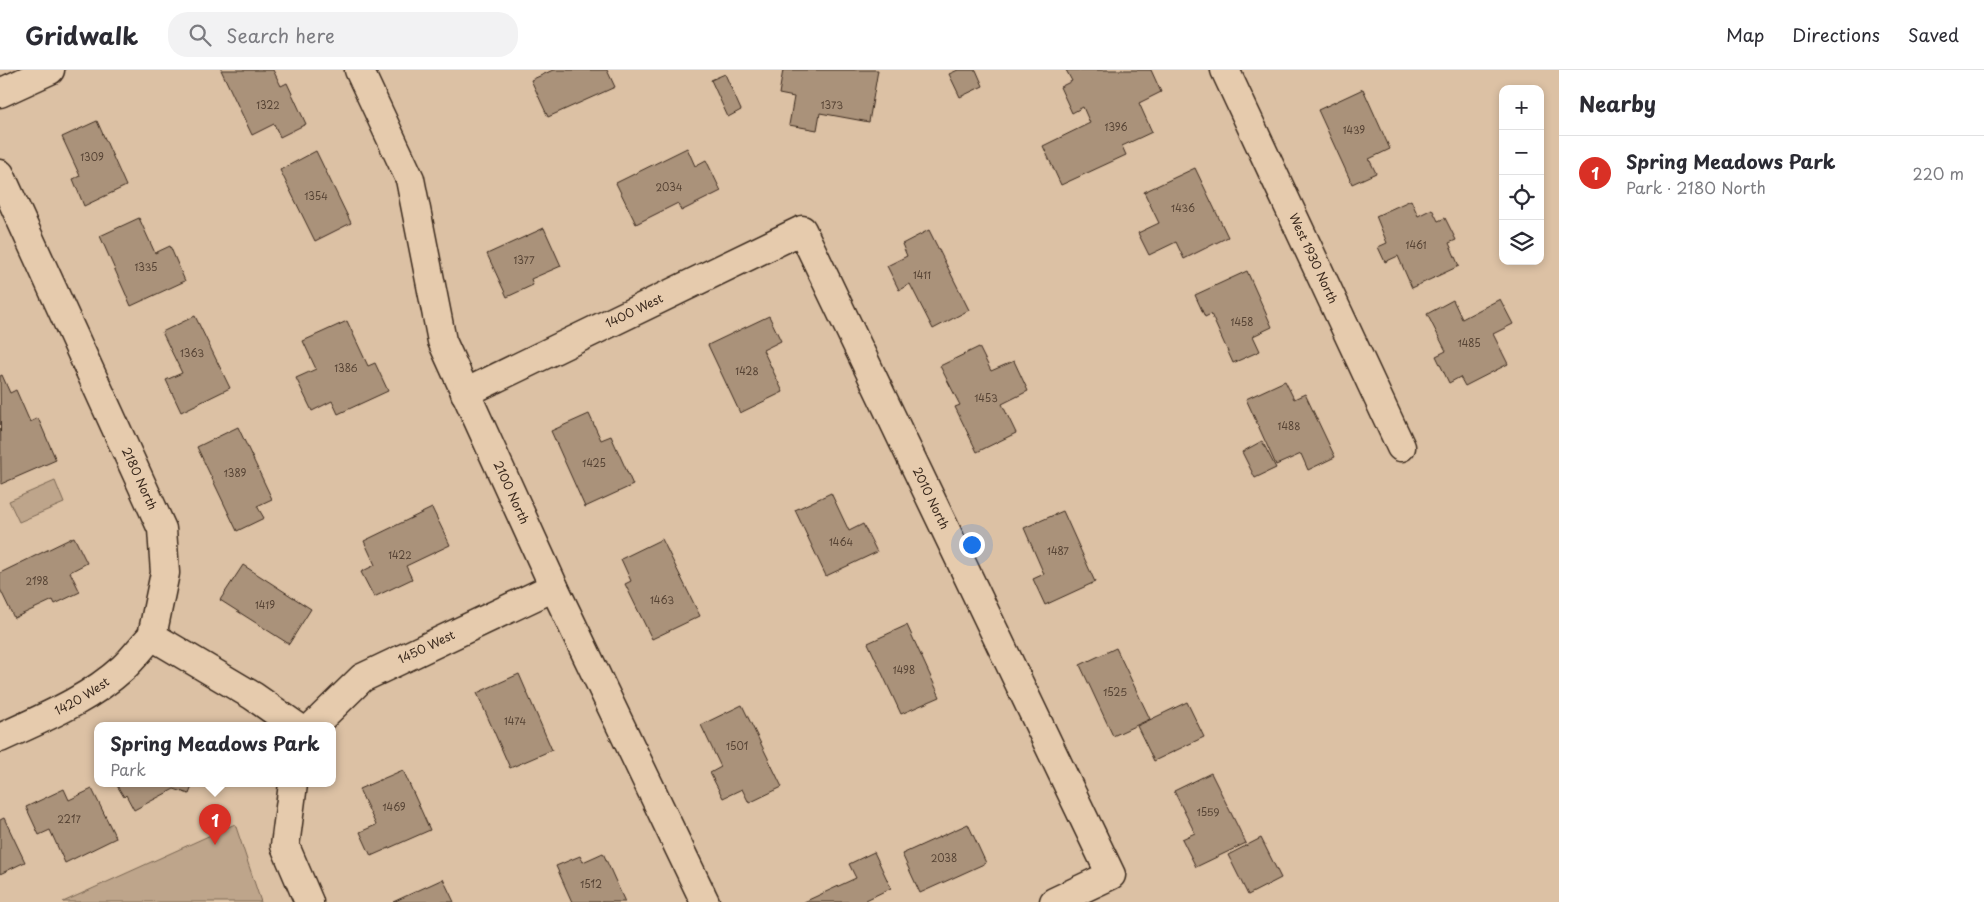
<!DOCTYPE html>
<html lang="en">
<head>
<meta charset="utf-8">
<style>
	:root { --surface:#fff; --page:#f2f2f3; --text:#2b2b33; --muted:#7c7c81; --line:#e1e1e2; --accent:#d93025 }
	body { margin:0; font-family:"Playpen Sans",sans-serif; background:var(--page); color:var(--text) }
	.controls { position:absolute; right:15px; top:15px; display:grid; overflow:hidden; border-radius:10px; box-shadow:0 2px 8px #0003 }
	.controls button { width:45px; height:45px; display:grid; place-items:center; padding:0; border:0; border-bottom:1px solid var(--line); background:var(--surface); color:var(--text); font:25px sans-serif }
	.you { position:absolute; left:971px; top:474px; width:18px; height:18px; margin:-12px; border:4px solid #fff; border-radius:50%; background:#1a73e8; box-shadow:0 0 0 8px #1a73e833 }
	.badge { display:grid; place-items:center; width:32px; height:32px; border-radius:50%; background:var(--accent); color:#fff; font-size:16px; font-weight:700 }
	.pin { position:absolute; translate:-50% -41px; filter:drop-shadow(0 1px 2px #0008) }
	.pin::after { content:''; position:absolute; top:26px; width:18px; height:15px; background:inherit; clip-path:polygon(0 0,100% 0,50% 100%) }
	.popup { position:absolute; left:94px; top:652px; width:242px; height:65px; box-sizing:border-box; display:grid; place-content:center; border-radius:10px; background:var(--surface); filter:drop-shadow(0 1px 4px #0005); font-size:16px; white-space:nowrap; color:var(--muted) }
	.popup b { font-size:19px; color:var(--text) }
	.popup::after { content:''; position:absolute; left:50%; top:100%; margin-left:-10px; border:10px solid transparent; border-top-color:var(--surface) }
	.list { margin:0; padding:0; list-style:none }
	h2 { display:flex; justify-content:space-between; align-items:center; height:65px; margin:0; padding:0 20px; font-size:21px }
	h2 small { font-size:16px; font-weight:400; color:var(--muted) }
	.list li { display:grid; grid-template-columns:32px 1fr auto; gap:15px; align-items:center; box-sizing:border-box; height:75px; padding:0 20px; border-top:1px solid var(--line) }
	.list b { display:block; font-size:19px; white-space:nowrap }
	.list p { margin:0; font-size:16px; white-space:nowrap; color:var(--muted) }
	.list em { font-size:16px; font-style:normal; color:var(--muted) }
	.icon { flex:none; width:28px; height:28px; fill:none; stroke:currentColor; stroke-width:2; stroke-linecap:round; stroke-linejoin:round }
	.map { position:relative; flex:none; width:1559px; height:832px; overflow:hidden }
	header { display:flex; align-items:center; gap:30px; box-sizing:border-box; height:70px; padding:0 25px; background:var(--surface); border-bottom:1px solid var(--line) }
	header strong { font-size:24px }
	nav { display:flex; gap:28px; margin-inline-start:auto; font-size:18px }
	.search { width:350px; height:45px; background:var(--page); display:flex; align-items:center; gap:12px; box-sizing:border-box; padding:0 18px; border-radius:20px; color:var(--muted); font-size:19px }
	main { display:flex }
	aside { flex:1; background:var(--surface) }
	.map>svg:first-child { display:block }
</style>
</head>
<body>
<header>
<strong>Gridwalk</strong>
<div class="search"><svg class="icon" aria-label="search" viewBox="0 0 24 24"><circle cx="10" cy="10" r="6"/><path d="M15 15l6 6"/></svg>Search here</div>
<nav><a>Map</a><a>Directions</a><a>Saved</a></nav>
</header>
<main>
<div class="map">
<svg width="1559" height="832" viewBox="0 0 1559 832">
	<rect width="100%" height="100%" fill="#dcc1a4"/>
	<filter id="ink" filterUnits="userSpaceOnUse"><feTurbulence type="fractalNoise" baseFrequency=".02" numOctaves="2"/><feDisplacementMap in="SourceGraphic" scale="10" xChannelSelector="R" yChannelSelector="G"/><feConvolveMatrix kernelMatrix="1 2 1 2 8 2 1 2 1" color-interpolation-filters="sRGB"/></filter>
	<g filter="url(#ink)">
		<g fill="#bea58b" stroke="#7c6854">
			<path d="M55 411 64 433 19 452 9 431Z"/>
			<path d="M235 754 261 832H63Z"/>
		</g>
		<g fill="#aa927a" stroke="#3b2a1e">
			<path d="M221 0H273L281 16 287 13 306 54 280 67 274 54 252 65Z"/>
			<path d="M553 0H607L615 17 548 47 531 10Z"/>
			<path d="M783 0H878L869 52 820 43 817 60 789 55 794 27 779 24Z"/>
			<path d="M958 0H976L983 16 960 27 949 4Z"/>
			<path d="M1066 0H1151L1161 22 1139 33 1152 62 1122 76 1126 85 1061 115 1043 76 1090 53 1083 37 1072 43 1060 17 1072 11Z"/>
			<path d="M725 4 741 40 728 47 711 10Z"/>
			<path d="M1363 19 1390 79 1369 89 1376 103 1352 114 1318 40Z"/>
			<path d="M97 51 126 116 84 136 73 109 80 106 62 67Z"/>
			<path d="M687 78 695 96 706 90 721 121 681 141 678 133 636 154 616 113Z"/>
			<path d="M316 81 351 153 315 171 280 100Z"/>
			<path d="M1195 98 1228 167 1184 189 1176 172 1149 185 1138 163 1159 153 1144 122Z"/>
			<path d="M1411 130 1418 146 1432 139 1438 151 1445 148 1456 170 1449 173 1459 196 1412 218 1398 186 1385 192 1378 177 1387 173 1376 146Z"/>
			<path d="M139 148 155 183 170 176 185 211 131 236 100 166Z"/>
			<path d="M544 158 561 196 531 209 533 215 507 227 487 184Z"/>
			<path d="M929 160 969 240 933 259 910 214 899 220 887 196 907 186 902 174Z"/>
			<path d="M1247 201 1272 257 1253 266 1260 281 1233 293 1211 244 1205 247 1195 225Z"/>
			<path d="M1500 229 1513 254 1493 264 1508 294 1465 316 1460 307 1449 313 1436 286 1446 281 1427 244 1453 230 1462 249Z"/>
			<path d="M195 246 230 318 181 342 166 310 182 303 162 262Z"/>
			<path d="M769 246 781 271 763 280 783 322 740 343 708 275Z"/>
			<path d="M347 251 368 296 375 293 388 321 338 344 332 331 312 341 296 308 316 299 303 271Z"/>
			<path d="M979 277 991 301 1014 291 1028 321 1002 334 1016 363 977 382 955 337 960 335 940 296Z"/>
			<path d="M2 305 10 323 16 320 30 352 38 348 56 390 1 414 0 306Z"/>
			<path d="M1285 311 1294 329 1305 324 1335 387 1308 400 1301 384 1276 395 1246 329Z"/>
			<path d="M589 344 601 370 611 366 633 415 585 437 551 361Z"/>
			<path d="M238 357 272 429 257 436 264 448 237 461 197 377Z"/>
			<path d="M1262 371 1276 398 1255 408 1242 382Z"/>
			<path d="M831 423 849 461 863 454 877 482 826 506 795 440Z"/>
			<path d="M432 438 450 475 406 496 412 509 374 527 361 502 375 495 364 471Z"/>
			<path d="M1063 441 1095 512 1045 535 1033 509 1044 504 1024 458Z"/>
			<path d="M74 467 87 493 70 502 80 522 55 534 53 530 14 548 0 519V503Z"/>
			<path d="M662 469 700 546 652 569 625 514 631 511 621 489Z"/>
			<path d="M243 495 311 539 289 574 220 530Z"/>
			<path d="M907 555 940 627 901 644 868 573Z"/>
			<path d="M1116 578 1150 649 1113 666 1080 595Z"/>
			<path d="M519 604 552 680 510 698 477 623Z"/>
			<path d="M1187 632 1204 667 1154 691 1137 656Z"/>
			<path d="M742 635 782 717 749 733 742 719 723 728 710 703 721 697 701 655Z"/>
			<path d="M403 700 430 760 371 786 360 762 376 755 359 719Z"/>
			<path d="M1211 703 1246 773 1196 797 1182 769 1195 763 1174 721Z"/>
			<path d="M116 714H193L189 724 174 719 134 740 126 725 124 727Z"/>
			<path d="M64 719 69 730 92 719 116 768 65 793 50 760 39 765 26 737Z"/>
			<path d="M4 748 25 792 0 804V750Z"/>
			<path d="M968 754 986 793 920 823 902 784Z"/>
			<path d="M1261 768 1281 808 1248 825 1228 785Z"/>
			<path d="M874 782 891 818 866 830 867 832H804L856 808 849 794Z"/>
			<path d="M603 783 625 832H572L556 796 580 786 583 792Z"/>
			<path d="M443 809 454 832H393Z"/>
		</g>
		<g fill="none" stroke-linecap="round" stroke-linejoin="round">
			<g stroke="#3b2a1e" stroke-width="31">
				<g id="street">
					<path id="s1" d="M359 0 410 109 442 271 554 517 705 832"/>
					<path id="s2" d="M1225 0 1401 377"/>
					<path id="s3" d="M0 104 162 459 165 503 152 566 253 626 296 656"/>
					<path id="s4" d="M465 323 802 160 1111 805 1054 832"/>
					<path id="s5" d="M313 656 362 608 554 517"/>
					<path id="s6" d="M0 668C43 648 88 630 123 598 134 588 142 576 152 566"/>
					<path d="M293 714 285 776 309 832"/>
				</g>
			</g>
			<g stroke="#3b2a1e" stroke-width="31">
				<path id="secondary" d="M0 23 50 0"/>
			</g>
			<use href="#street" stroke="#e6cbad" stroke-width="28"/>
			<use href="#secondary" stroke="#e6cbad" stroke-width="28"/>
		</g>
	</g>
	<g text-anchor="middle" stroke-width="4.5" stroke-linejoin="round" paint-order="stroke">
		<g font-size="10" fill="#574435">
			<text x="268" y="39">1322</text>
			<text x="832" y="39">1373</text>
			<text x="1116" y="61">1396</text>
			<text x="1354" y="64">1439</text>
			<text x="92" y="91">1309</text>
			<text x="669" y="121">2034</text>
			<text x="316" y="130">1354</text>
			<text x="1183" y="142">1436</text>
			<text x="1416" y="179">1461</text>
			<text x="524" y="194">1377</text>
			<text x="146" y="201">1335</text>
			<text x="922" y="209">1411</text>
			<text x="1242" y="256">1458</text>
			<text x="1469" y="277">1485</text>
			<text x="192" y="287">1363</text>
			<text x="346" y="302">1386</text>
			<text x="747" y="305">1428</text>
			<text x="986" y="332">1453</text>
			<text x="1289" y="360">1488</text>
			<text x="594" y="397">1425</text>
			<text x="235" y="407">1389</text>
			<text x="841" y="476">1464</text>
			<text x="1058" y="485">1487</text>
			<text x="400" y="489">1422</text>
			<text x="37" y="515">2198</text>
			<text x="662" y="534">1463</text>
			<text x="265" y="539">1419</text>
			<text x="904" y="604">1498</text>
			<text x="1115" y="626">1525</text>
			<text x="515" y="655">1474</text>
			<text x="737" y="680">1501</text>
			<text x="394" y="741">1469</text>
			<text x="1208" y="746">1559</text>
			<text x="69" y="753">2217</text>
			<text x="944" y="792">2038</text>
			<text x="591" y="818">1512</text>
		</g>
		<g font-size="12" fill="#3b2a1e" stroke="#e6cbad">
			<text dy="4" stroke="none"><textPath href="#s2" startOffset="208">West 1930 North</textPath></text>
			<text dy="4" stroke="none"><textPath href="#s4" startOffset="188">1400 West</textPath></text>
			<text dy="4" stroke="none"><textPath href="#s3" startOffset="335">2180 North</textPath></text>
			<text dy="4" stroke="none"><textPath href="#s1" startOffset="452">2100 North</textPath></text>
			<text dy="4" stroke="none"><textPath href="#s4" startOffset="672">2010 North</textPath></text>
			<text dy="4" stroke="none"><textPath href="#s5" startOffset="140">1450 West</textPath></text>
			<text dy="4" stroke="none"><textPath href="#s6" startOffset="92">1420 West</textPath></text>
		</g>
	</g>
</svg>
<div class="controls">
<button>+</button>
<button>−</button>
<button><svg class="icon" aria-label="locate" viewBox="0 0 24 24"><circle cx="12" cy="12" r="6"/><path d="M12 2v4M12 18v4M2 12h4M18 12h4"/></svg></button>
<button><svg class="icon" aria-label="layers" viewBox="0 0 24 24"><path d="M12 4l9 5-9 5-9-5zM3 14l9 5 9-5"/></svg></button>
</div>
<div class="you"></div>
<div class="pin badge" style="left:215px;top:775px">1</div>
<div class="popup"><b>Spring Meadows Park</b>Park</div>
</div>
<aside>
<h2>Nearby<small></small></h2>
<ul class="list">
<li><span class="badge">1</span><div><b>Spring Meadows Park</b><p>Park · 2180 North</p></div><em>220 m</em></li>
</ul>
</aside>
</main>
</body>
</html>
